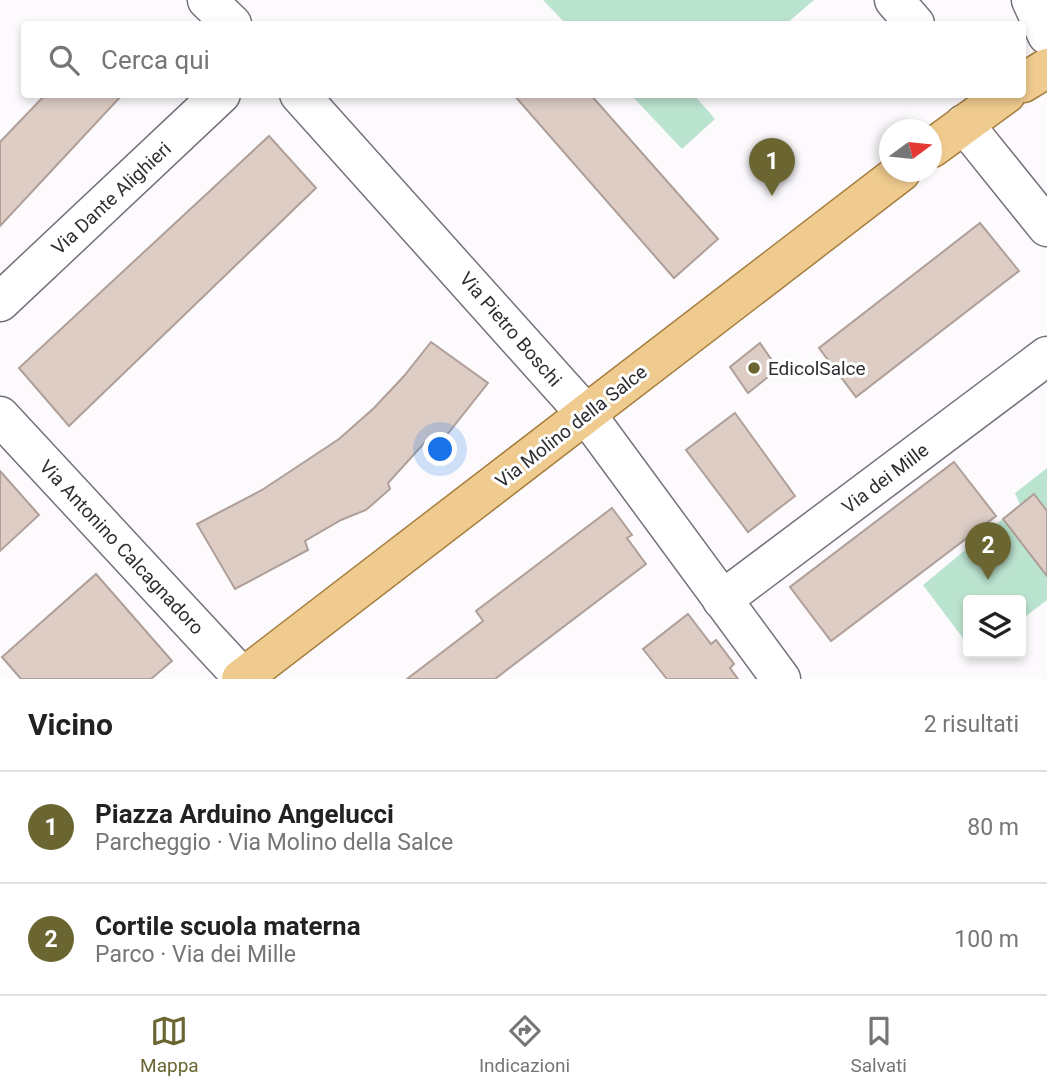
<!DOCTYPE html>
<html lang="it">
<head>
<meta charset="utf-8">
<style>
	:root { --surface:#fff; --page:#f6f6f6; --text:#222; --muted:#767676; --line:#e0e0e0; --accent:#6b6532 }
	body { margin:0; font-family:Roboto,sans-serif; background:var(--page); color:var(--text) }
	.controls { position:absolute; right:21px; bottom:21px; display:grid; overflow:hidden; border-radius:7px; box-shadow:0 4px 10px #0003 }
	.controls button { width:63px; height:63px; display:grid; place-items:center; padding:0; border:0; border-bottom:2px solid var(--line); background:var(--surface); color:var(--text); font:35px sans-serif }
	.compass { position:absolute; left:879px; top:119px; width:63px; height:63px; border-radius:50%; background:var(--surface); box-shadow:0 4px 10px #0003; rotate:75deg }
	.you { position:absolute; left:441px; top:450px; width:24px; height:24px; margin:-18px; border:5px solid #fff; border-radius:50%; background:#1a73e8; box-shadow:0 0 0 10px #1a73e833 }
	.badge { display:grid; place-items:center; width:46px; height:46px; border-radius:50%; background:var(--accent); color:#fff; font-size:23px; font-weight:700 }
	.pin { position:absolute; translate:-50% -58px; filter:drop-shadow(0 2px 4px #0008) }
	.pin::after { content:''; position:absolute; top:37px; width:24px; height:21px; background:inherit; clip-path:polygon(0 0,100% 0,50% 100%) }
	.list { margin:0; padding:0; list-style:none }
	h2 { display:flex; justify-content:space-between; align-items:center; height:91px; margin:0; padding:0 28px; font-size:30px }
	h2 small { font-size:23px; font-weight:400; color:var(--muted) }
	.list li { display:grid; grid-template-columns:46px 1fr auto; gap:21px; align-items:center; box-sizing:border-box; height:112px; padding:0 28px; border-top:2px solid var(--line) }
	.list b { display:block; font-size:26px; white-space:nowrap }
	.list p { margin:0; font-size:23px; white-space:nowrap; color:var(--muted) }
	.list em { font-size:23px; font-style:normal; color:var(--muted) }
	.icon { flex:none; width:38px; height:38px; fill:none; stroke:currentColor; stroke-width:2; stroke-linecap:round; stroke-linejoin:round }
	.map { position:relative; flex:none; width:1047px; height:679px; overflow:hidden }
	.search { position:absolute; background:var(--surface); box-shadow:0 4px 10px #0003; left:21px; right:21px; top:21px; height:77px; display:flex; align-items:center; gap:18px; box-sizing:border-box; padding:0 24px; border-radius:7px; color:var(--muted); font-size:26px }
	.sheet { height:315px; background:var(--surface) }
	nav { display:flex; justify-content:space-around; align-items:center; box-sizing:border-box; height:98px; border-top:2px solid var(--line); background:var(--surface); font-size:19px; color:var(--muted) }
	nav a { display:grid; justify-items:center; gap:4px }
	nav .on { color:var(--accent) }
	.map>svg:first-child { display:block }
</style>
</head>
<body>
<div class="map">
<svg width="1047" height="679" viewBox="0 0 1047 679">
	<rect width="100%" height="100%" fill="#fcfafd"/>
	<g fill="#bbe4d0">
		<path d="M543 0H814L786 24H566Z"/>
		<path d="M631 95H694L715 119 682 149Z"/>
		<path d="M1047 468V510L1020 505 1015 493Z"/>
		<path d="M1011 512 1029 534 1020 541 1047 576V600L1021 620V600H968V645L923 585Z"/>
	</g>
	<g fill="#ddcdc5" stroke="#af9f98" stroke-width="2">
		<path d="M46 94H123L0 226V142Z"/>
		<path d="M513 94H590L718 239 674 278Z"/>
		<path d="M269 136 316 188 69 426 19 368Z"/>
		<path d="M980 223 1019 271 856 397 819 348Z"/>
		<path d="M431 342 488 383 438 446 427 440 388 483 390 489 366 510 341 520 305 541 308 550 235 589 197 524 262 490 339 439 374 408 404 376Z"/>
		<path d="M760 343 778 369 748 393 730 367Z"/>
		<path d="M735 413 795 496 748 532 686 450Z"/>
		<path d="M954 462 996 516 831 641 790 587Z"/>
		<path d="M0 471 39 515 0 551Z"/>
		<path d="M1034 494 1047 511V576L1003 519Z"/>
		<path d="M612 508 632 535 627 538 646 564 495 679H407L483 621 476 611Z"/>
		<path d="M96 574 172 661 151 679H21L2 657Z"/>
		<path d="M688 614 711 644 716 640 734 664 730 668 738 679H667L643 649Z"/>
	</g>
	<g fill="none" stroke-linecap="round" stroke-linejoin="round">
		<g stroke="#76707d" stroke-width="41">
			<g id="minor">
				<path d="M207 0 232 24"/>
				<path d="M894 0 915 24"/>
				<path d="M1031 0 1047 35"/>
				<path d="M299 94 586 414 781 679"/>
				<path d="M964 124 1047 227"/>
				<path d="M0 302 221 94"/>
				<path d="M0 416 244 679"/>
				<path d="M722 600 1047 356"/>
			</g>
		</g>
		<g stroke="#a67e3f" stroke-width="41">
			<g id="major">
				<path d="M1023 83 1047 68"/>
				<path d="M932 148 1006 94"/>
				<path d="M241 679 901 172"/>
			</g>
		</g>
		<use href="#minor" stroke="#fff" stroke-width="38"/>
		<use href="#major" stroke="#efcb8f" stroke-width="38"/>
	</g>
	<circle fill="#6b6532" stroke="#fff" stroke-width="2.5" cx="754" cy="368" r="7"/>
	<g text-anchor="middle" stroke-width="6" stroke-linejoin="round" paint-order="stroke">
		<g font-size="19" fill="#302e33" stroke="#fff">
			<text transform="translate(111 198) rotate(-43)" y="7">Via Dante Alighieri</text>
			<text transform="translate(511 329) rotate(49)" y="7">Via Pietro Boschi</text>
			<text transform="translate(571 426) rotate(-38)" y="7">Via Molino della Salce</text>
			<text transform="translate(885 478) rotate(-37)" y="7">Via dei Mille</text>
			<text transform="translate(122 547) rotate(47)" y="7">Via Antonino Calcagnadoro</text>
		</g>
		<g font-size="19" fill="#302e33" stroke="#fff" text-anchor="start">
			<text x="768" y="375">EdicolSalce</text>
		</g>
	</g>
</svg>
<div class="controls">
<button><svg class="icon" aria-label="layers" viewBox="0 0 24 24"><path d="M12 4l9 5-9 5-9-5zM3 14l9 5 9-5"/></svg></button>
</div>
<svg class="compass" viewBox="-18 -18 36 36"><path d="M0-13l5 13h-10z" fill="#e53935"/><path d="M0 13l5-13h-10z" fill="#767676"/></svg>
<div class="you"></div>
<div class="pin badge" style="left:772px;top:196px">1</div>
<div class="pin badge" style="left:988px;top:580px">2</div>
<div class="search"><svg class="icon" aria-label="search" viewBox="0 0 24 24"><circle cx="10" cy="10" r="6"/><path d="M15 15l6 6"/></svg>Cerca qui</div>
</div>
<section class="sheet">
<h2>Vicino<small>2 risultati</small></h2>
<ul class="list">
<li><span class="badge">1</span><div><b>Piazza Arduino Angelucci</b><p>Parcheggio · Via Molino della Salce</p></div><em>80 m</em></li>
<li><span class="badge">2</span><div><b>Cortile scuola materna</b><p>Parco · Via dei Mille</p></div><em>100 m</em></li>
</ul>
</section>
<nav>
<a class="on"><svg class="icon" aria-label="map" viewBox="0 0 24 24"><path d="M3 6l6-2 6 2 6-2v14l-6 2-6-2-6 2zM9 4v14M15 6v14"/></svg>Mappa</a>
<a><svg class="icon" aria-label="directions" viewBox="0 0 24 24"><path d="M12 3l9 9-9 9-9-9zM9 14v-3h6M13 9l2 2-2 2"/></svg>Indicazioni</a>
<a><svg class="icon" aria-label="saved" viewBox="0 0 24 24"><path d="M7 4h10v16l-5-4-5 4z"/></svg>Salvati</a>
</nav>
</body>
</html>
